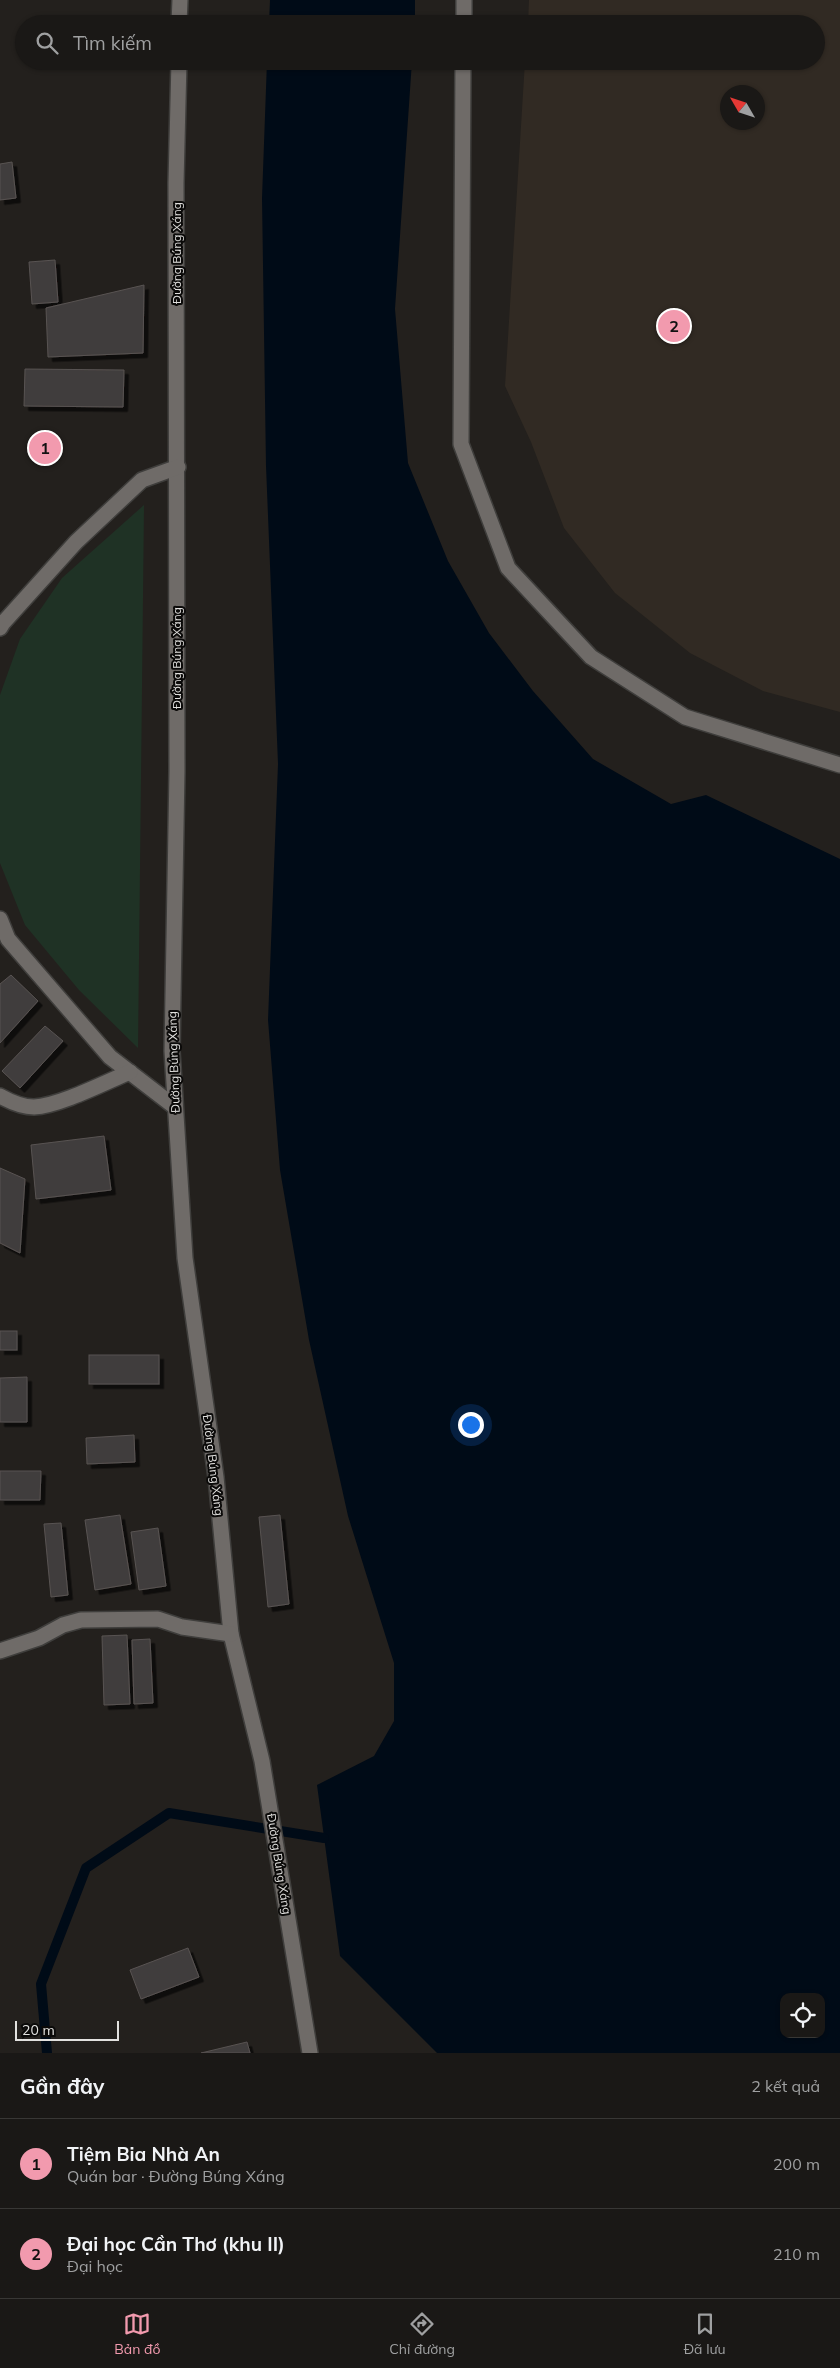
<!DOCTYPE html>
<html lang="vi">
<head>
<meta charset="utf-8">
<style>
	:root { --surface:#1a1816; --page:#23211f; --text:#f1f3f6; --muted:#9fa0a1; --line:#383735; --accent:#f29aae }
	body { margin:0; font-family:Mulish,sans-serif; background:var(--page); color:var(--text) }
	.controls { position:absolute; right:15px; bottom:15px; display:grid; overflow:hidden; border-radius:10px; box-shadow:0 1px 4px #0004 }
	.controls button { width:45px; height:45px; display:grid; place-items:center; padding:0; border:0; border-bottom:1px solid var(--line); background:var(--surface); color:var(--text); font:25px sans-serif }
	.compass { position:absolute; left:720px; top:85px; width:45px; height:45px; border-radius:50%; background:var(--surface); box-shadow:0 1px 4px #0004; rotate:309deg }
	.scale { position:absolute; left:15px; bottom:12px; width:104px; box-sizing:border-box; padding-left:5px; border:2px solid #e2e1df; border-top:0; font-size:14px; line-height:18px; white-space:nowrap; color:#e2e1df; -webkit-text-stroke:4px #0b0a09; paint-order:stroke }
	.you { position:absolute; left:470px; top:1424px; width:18px; height:18px; margin:-12px; border:4px solid #fff; border-radius:50%; background:#1a73e8; box-shadow:0 0 0 8px #1a73e833 }
	.badge { display:grid; place-items:center; width:32px; height:32px; border-radius:50%; background:var(--accent); color:#111; font-size:16px; font-weight:700 }
	.pin { position:absolute; translate:-50% -50%; border:2px solid #fff; box-shadow:0 1px 5px #0006 }
	.list { margin:0; padding:0; list-style:none }
	h2 { display:flex; justify-content:space-between; align-items:center; height:65px; margin:0; padding:0 20px; font-size:21px }
	h2 small { font-size:16px; font-weight:400; color:var(--muted) }
	.list li { display:grid; grid-template-columns:32px 1fr auto; gap:15px; align-items:center; box-sizing:border-box; height:90px; padding:0 20px; border-top:1px solid var(--line) }
	.list b { display:block; font-size:19px; white-space:nowrap }
	.list p { margin:0; font-size:16px; white-space:nowrap; color:var(--muted) }
	.list em { font-size:16px; font-style:normal; color:var(--muted) }
	.icon { flex:none; width:28px; height:28px; fill:none; stroke:currentColor; stroke-width:2; stroke-linecap:round; stroke-linejoin:round }
	.map { position:relative; flex:none; width:840px; height:2053px; overflow:hidden }
	.search { position:absolute; background:var(--surface); box-shadow:0 1px 4px #0004; left:15px; right:15px; top:15px; height:55px; display:flex; align-items:center; gap:12px; box-sizing:border-box; padding:0 18px; border-radius:28px; color:var(--muted); font-size:19px }
	.sheet { height:245px; background:var(--surface) }
	nav { display:flex; justify-content:space-around; align-items:center; box-sizing:border-box; height:70px; border-top:1px solid var(--line); background:var(--surface); font-size:14px; color:var(--muted) }
	nav a { display:grid; justify-items:center; gap:2px }
	nav .on { color:var(--accent) }
	.map>svg:first-child { display:block }
</style>
</head>
<body>
<div class="map">
<svg width="840" height="2053" viewBox="0 0 840 2053">
	<defs>
		<filter id="shadow"><feDropShadow dx="4.5" dy="4.5" stdDeviation="0" flood-color="#0009"/></filter>
	</defs>
	<rect width="100%" height="100%" fill="#23201d"/>
	<path fill="#312a23" fill-rule="evenodd" d="M529 0H840V712L763 691 690 653 615 593 564 528 531 442 505 386 525 61H816V24H528ZM728 92H758V122H728Z"/>
	<path fill="#1f3225" d="M144 505 138 1048 79 990 25 925 0 863V695L20 639 62 578Z"/>
	<g fill="#000b17" fill-rule="evenodd">
		<path d="M270 0H415V24H269Z"/>
		<path d="M267 61H412L395 309 408 463 448 561 489 633 533 691 593 759 671 804 706 795 840 859V2053H437L340 1956 317 1785 374 1756 394 1721V1663L348 1516 309 1340 280 1170 268 1020 278 764 266 466 262 198ZM784 1997H821V2034H784Z"/>
	</g>
	<g fill="none" stroke-linecap="round" stroke-linejoin="round">
		<path stroke="#000b17" stroke-width="10" d="M47 2053 41 1984 86 1868 169 1813 324 1838"/>
	</g>
	<g fill="#413d3c" stroke="#585352" filter="url(#shadow)">
		<path d="M12 162 16 198 0 200V164Z"/>
		<path d="M55 260 58 302 32 304 29 262Z"/>
		<path d="M144 285 143 353 48 357 46 308Z"/>
		<path d="M25 369 124 370 123 407 24 406Z"/>
		<path d="M11 975 38 1001 0 1043V984Z"/>
		<path d="M45 1026 63 1041 20 1088 2 1071Z"/>
		<path d="M104 1136 111 1190 36 1199 31 1145Z"/>
		<path d="M0 1168 25 1179 20 1253 0 1243Z"/>
		<rect x="0" y="1331" width="17" height="19"/>
		<rect x="89" y="1355" width="70" height="29"/>
		<path d="M27 1377V1422H0V1378Z"/>
		<path d="M134 1435 135 1462 87 1464 86 1438Z"/>
		<path d="M0 1471H41L40 1500H0Z"/>
		<path d="M120 1515 131 1584 95 1590 85 1520Z"/>
		<path d="M280 1515 289 1604 268 1607 259 1517Z"/>
		<path d="M61 1523 68 1595 51 1597 44 1524Z"/>
		<path d="M158 1528 166 1586 139 1590 131 1532Z"/>
		<path d="M127 1635 130 1704 104 1705 102 1636Z"/>
		<path d="M150 1639 153 1703 134 1704 132 1640Z"/>
		<path d="M188 1948 199 1977 141 1999 130 1970Z"/>
		<path d="M247 2042 250 2053H201Z"/>
	</g>
	<g fill="none" stroke-linecap="round" stroke-linejoin="round">
		<g stroke="#3f3e3c" stroke-width="18">
			<g id="minor">
				<path d="M179 24 180 0"/>
				<path d="M464 24V0"/>
				<path d="M179 61 176 183 177 771 172 1051 185 1258 216 1477 231 1634 262 1761 310 2053"/>
				<path d="M463 61 461 444 508 568 591 657 685 717 840 765"/>
				<path d="M0 628 3 623 76 542 142 480 178 467"/>
				<path d="M0 919 8 939 110 1057 175 1107"/>
				<path d="M0 1096C9 1101 23 1107 34 1107 59 1106 106 1082 130 1072"/>
				<path d="M0 1651 39 1638 63 1625 81 1620 158 1619 182 1627 231 1634"/>
			</g>
		</g>
		<use href="#minor" stroke="#6f6b68" stroke-width="15"/>
	</g>
	<g text-anchor="middle" stroke-width="4" stroke-linejoin="round" paint-order="stroke">
		<g font-size="12" fill="#e2e1df" stroke="#0b0a09">
			<text transform="translate(177 253) rotate(-90)" y="4">Đường Búng Xáng</text>
			<text transform="translate(177 658) rotate(-90)" y="4">Đường Búng Xáng</text>
			<text transform="translate(174 1062) rotate(-92)" y="4">Đường Búng Xáng</text>
			<text transform="translate(213 1465) rotate(83)" y="4">Đường Búng Xáng</text>
			<text transform="translate(279 1864) rotate(81)" y="4">Đường Búng Xáng</text>
		</g>
	</g>
</svg>
<div class="controls">
<button><svg class="icon" aria-label="locate" viewBox="0 0 24 24"><circle cx="12" cy="12" r="6"/><path d="M12 2v4M12 18v4M2 12h4M18 12h4"/></svg></button>
</div>
<svg class="compass" viewBox="-18 -18 36 36"><path d="M0-13l5 13h-10z" fill="#e53935"/><path d="M0 13l5-13h-10z" fill="#9fa0a1"/></svg>
<div class="scale">20 m</div>
<div class="you"></div>
<div class="pin badge" style="left:45px;top:448px">1</div>
<div class="pin badge" style="left:674px;top:326px">2</div>
<div class="search"><svg class="icon" aria-label="search" viewBox="0 0 24 24"><circle cx="10" cy="10" r="6"/><path d="M15 15l6 6"/></svg>Tìm kiếm</div>
</div>
<section class="sheet">
<h2>Gần đây<small>2 kết quả</small></h2>
<ul class="list">
<li><span class="badge">1</span><div><b>Tiệm Bia Nhà An</b><p>Quán bar · Đường Búng Xáng</p></div><em>200 m</em></li>
<li><span class="badge">2</span><div><b>Đại học Cần Thơ (khu II)</b><p>Đại học</p></div><em>210 m</em></li>
</ul>
</section>
<nav>
<a class="on"><svg class="icon" aria-label="map" viewBox="0 0 24 24"><path d="M3 6l6-2 6 2 6-2v14l-6 2-6-2-6 2zM9 4v14M15 6v14"/></svg>Bản đồ</a>
<a><svg class="icon" aria-label="directions" viewBox="0 0 24 24"><path d="M12 3l9 9-9 9-9-9zM9 14v-3h6M13 9l2 2-2 2"/></svg>Chỉ đường</a>
<a><svg class="icon" aria-label="saved" viewBox="0 0 24 24"><path d="M7 4h10v16l-5-4-5 4z"/></svg>Đã lưu</a>
</nav>
</body>
</html>
